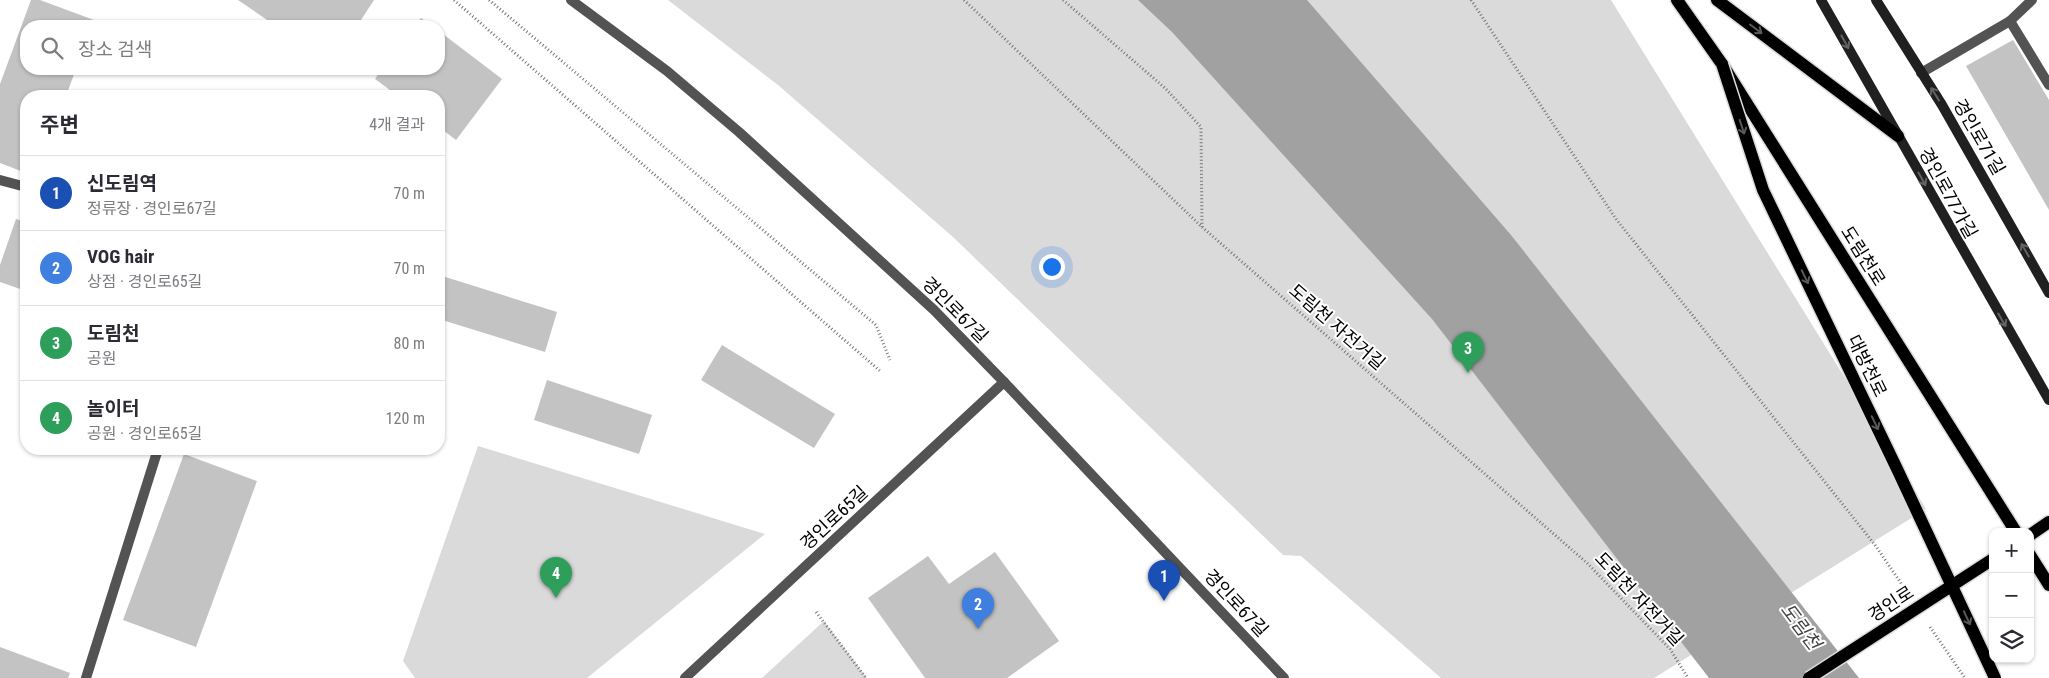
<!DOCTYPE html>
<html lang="ko">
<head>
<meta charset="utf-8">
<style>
	:root { --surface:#fff; --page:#f2f2f3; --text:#2b2b33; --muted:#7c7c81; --line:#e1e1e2; --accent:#000 }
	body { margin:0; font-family:"Roboto Condensed","Noto Sans KR",sans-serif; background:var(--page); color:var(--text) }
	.controls { position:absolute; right:15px; bottom:15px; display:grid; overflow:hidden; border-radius:10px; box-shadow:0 1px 4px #0004 }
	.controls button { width:45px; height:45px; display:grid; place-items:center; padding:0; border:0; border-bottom:1px solid var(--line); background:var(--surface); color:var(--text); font:25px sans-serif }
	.you { position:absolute; left:1051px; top:266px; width:18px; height:18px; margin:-12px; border:4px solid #fff; border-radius:50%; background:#1a73e8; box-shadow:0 0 0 8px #1a73e833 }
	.badge { display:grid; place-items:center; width:32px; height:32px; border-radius:50%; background:var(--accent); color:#fff; font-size:16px; font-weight:700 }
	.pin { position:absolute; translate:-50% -41px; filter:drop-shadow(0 1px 2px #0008) }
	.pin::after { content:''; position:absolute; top:26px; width:18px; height:15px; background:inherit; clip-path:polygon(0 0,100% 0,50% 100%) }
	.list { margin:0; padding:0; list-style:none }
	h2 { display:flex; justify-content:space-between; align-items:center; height:65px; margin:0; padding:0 20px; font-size:21px }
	h2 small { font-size:16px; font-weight:400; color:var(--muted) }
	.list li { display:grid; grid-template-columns:32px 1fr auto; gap:15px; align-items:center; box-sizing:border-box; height:75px; padding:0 20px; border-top:1px solid var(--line) }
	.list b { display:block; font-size:19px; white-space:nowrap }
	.list p { margin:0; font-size:16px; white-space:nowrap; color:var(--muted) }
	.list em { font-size:16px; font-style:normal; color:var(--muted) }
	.icon { flex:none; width:28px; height:28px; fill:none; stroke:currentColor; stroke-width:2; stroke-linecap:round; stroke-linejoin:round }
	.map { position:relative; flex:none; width:2049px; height:678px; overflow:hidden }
	.search { position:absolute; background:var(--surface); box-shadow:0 1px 4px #0004; left:20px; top:20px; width:425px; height:55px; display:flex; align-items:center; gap:12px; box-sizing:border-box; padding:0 18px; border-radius:20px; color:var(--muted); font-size:19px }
	.panel { position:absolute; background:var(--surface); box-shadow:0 1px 4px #0004; left:20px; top:90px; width:425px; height:365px; border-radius:20px }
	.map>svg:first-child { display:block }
</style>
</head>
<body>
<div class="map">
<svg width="2049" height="678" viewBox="0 0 2049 678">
	<rect width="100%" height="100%" fill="#fff"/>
	<g fill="#dadada">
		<path d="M668 0H1611L1926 509 1654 678H1441L1301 556 1283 555 953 237 778 85Z"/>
		<path d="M478 446 765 534 587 678H415L403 661Z"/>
		<path d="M824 621 867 678H762Z"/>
	</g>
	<path fill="#a1a1a1" d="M1138 0H1307L1511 235 1859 678H1709L1432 319 1172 32Z"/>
	<g fill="#c3c3c3">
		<path d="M31 0H40L94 20 92 26H26V69H76L66 96H26V173L0 163V84Z"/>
		<path d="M238 0H374L357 26H276Z"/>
		<path d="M421 18 432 26H415Z"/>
		<path d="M439 31 502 79 456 140 439 127V96H398L375 79 382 69H439Z"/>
		<path d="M2013 40 2049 100V210L1966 66Z"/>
		<path d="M16 219 26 222V291L0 282V265Z"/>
		<path d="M439 275 557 312 545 352 439 319Z"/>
		<path d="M722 345 835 414 814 448 701 380Z"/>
		<path d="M547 380 652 415 639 454 534 420Z"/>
		<path d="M184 454 257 481 196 647 123 620Z"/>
		<path d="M995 552 1059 641 1007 678H925L868 598 928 556 949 584Z"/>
		<path d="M0 647 70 673 68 678H0Z"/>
	</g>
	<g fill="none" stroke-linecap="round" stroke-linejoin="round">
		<g stroke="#dbdbdb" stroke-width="15">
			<g id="primary">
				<path d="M1677 0 1722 64 2016 532"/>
				<path d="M1717 0 1898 136"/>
				<path d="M2030 535 2049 522"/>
				<path d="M2030 555 2049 585"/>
			</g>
		</g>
		<g stroke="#757575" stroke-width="3" stroke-dasharray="1 2.5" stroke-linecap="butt">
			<path d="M454 0 880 371"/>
			<path d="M489 0 876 325 890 360"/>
			<path d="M964 0 1202 227 1587 563 1670 649 1688 678"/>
			<path d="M1063 0 1165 88 1201 127 1202 227"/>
			<path d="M1471 0 1616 219 1875 545 1905 589"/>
			<path d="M816 612 866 678"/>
			<path d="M1930 627 1965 678"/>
		</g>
		<g stroke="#535353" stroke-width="10">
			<path d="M0 180 26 187"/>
			<path d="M86 678 158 449"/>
		</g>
		<g stroke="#535353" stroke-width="10">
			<path d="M2010 21 2049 85"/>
			<path d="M1921 73 2010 21 2032 0"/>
		</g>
		<g stroke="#535353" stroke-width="10">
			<path d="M571 0 667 71 739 132 934 310 1004 382 1284 678"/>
			<path d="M685 678 1004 382"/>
		</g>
		<g stroke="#202020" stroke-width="10">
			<path d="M1821 0 2049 400"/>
			<path d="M1876 0 1942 105 2049 293"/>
		</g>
		<use href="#primary" stroke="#000" stroke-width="12"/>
		<g stroke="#dbdbdb" stroke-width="15" stroke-linecap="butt">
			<g id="primary-bridge">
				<path d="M1722 64 1763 190 1898 471 1995 678"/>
				<path d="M1809 678 1993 559"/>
			</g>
		</g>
		<use href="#primary-bridge" stroke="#000" stroke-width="12"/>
	</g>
	<defs><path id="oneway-shaft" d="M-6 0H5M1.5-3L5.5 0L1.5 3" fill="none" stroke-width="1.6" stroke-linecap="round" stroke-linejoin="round" transform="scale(1.25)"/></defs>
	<g stroke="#595959">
		<use href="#oneway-shaft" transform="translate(1756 29) rotate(37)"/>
		<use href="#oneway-shaft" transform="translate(1742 127) rotate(72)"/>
		<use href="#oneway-shaft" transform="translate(1805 277) rotate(64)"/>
		<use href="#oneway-shaft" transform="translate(1875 423) rotate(64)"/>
		<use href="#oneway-shaft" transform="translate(1967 618) rotate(65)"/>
	</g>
	<g stroke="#636363">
		<use href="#oneway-shaft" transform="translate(1845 42) rotate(61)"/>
		<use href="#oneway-shaft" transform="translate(1935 94) rotate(-122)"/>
		<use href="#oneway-shaft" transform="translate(1922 179) rotate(61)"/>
		<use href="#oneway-shaft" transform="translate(2025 250) rotate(-120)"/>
		<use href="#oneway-shaft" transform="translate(2002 320) rotate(60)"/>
	</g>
	<g text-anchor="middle" stroke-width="4" stroke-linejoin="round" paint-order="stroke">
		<g font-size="18" fill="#000" stroke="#fff">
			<text transform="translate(1979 137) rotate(60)" y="6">경인로71길</text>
			<text transform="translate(1948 193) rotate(61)" y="6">경인로77가길</text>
			<text transform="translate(1863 256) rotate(58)" y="6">도림천로</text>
			<text transform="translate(955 310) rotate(45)" y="6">경인로67길</text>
			<text transform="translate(1337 327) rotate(41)" y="6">도림천 자전거길</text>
			<text transform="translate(1867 366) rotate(64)" y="6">대방천로</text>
			<text transform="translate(834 518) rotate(-43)" y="6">경인로65길</text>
			<text transform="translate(1639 599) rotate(47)" y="6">도림천 자전거길</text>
			<text transform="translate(1236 603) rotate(47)" y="6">경인로67길</text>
			<text transform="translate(1891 604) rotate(-33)" y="6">경인로</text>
		</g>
		<g font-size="19" font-style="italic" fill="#424242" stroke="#fff">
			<text transform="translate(1801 626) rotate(53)" y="7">도림천</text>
		</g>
	</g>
</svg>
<div class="controls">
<button>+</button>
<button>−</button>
<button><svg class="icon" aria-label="layers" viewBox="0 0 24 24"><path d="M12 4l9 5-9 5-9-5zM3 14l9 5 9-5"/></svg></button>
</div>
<div class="you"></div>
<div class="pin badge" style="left:1164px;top:601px;background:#1a4fb4">1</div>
<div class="pin badge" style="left:978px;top:629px;background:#3f7fe0">2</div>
<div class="pin badge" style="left:1468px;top:373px;background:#2e9e5b">3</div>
<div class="pin badge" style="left:556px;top:598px;background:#2e9e5b">4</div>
<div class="search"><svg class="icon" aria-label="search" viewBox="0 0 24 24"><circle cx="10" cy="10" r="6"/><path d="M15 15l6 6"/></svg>장소 검색</div>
<section class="panel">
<h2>주변<small>4개 결과</small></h2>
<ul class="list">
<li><span class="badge" style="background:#1a4fb4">1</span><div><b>신도림역</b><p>정류장 · 경인로67길</p></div><em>70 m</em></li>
<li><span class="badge" style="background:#3f7fe0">2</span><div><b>VOG hair</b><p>상점 · 경인로65길</p></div><em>70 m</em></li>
<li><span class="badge" style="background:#2e9e5b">3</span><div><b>도림천</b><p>공원</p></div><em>80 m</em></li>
<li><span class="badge" style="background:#2e9e5b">4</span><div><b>놀이터</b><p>공원 · 경인로65길</p></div><em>120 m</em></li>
</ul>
</section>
</div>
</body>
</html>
